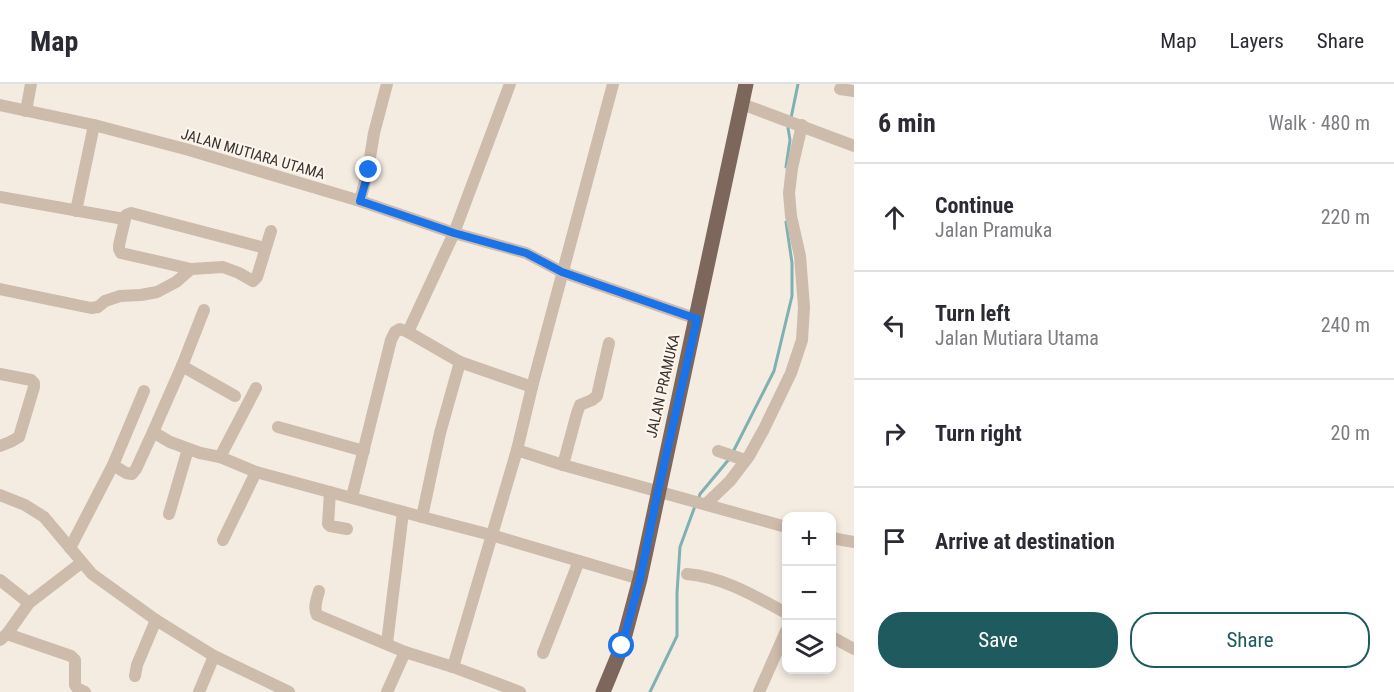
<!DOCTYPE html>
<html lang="en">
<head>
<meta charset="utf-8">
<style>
	:root { --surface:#fff; --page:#f2f2f3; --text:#2b2b33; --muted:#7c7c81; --line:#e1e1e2; --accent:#1f5a5e }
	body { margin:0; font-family:"Roboto Condensed",sans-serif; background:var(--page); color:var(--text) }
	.controls { position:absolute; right:18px; bottom:18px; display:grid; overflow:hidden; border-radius:12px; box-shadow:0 3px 9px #0003 }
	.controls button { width:54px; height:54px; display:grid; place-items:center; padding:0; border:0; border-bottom:2px solid var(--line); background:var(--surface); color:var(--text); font:30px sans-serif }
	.stop { position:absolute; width:18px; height:18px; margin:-14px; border:4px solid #1a73e8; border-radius:50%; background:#fff }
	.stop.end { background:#1a73e8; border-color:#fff; box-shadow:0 2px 6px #0008 }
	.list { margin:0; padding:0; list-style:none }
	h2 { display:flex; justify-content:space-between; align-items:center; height:78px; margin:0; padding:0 24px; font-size:26px }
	h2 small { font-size:20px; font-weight:400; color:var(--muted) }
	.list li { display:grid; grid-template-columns:39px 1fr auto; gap:18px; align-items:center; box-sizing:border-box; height:108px; padding:0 24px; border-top:2px solid var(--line) }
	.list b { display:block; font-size:22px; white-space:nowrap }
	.list p { margin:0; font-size:20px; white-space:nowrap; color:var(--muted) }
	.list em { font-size:20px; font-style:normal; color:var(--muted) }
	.actions { display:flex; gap:12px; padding:18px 24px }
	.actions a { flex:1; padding:14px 0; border:2px solid var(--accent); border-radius:24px; text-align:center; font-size:21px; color:var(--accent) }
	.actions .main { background:var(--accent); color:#fff }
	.icon { flex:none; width:33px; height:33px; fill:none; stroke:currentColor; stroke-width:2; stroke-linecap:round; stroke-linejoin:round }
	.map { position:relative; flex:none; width:854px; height:608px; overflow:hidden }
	header { display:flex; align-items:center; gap:36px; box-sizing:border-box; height:84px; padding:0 30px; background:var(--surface); border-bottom:2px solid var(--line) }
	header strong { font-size:28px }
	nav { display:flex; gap:33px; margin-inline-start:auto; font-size:21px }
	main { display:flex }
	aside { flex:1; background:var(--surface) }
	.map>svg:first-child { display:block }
</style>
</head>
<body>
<header>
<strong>Map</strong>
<nav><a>Map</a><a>Layers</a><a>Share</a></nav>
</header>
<main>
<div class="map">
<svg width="854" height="608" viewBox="0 0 854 608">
	<rect width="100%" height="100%" fill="#f4ebe1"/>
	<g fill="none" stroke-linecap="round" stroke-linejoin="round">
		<g stroke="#7fb0b2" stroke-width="3">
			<path d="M791 34 798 0"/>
			<path d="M786 83 790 56 788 44 789 40"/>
			<path d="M733 368 774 287 792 212V179L786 138"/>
			<path d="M698 416 700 410 730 374"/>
			<path d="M650 608 677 552V509L680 463 695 422"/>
		</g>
		<g stroke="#cdbbac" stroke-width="12">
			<path d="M840 5 854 7"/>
			<path d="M742 20 854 62"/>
			<path d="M0 21 94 41 189 66 360 117 454 149 526 169 562 188 697 235"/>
			<path d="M26 27 31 0"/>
			<path d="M0 113 124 135"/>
			<path d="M360 117 368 86 374 49 387 0"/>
			<path d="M76 127 94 41"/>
			<path d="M191 185 121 169 119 165V161L126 131 131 129 265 164"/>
			<path d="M0 205 91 224 98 223 105 217 120 212 141 211 157 208 176 198 191 185 223 183 239 189 253 197 257 193 271 147"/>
			<path d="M204 226 182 282 153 348 170 358 200 369 220 373 256 388 422 433"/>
			<path d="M408 248 454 149 510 0"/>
			<path d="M182 282 235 312"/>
			<path d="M0 290 31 296 34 299V303L19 353 10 358 0 362"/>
			<path d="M532 303 460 278 440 349 422 433 491 451 640 495"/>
			<path d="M278 343 364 367"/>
			<path d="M517 366 563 381 786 443"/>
			<path d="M718 367 745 376"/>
			<path d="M220 373 256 304"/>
			<path d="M113 381 144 307"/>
			<path d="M563 381 577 329 580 321 592 316 597 312 609 259"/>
			<path d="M330 408 328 440 330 442 347 445"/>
			<path d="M0 411 25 421 44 433 92 490 156 536 214 572 289 608"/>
			<path d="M352 413 391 256 395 248 400 245 408 248 460 278"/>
			<path d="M706 420 730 397 749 372 764 345 791 289 802 256 804 223 800 172 791 132 789 109 792 84 802 41"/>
			<path d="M169 430 188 365"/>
			<path d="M832 454 854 458"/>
			<path d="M223 456 256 388"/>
			<path d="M70 464 113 381 126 389 132 390 136 385 153 348"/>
			<path d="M687 490C723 493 755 512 786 529"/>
			<path d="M0 496 29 519"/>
			<path d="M319 507C317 515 313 523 317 531L405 568 453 583 520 608"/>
			<path d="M7 550 29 519 81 479"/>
			<path d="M832 553 854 565"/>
			<path d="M0 556 7 550 71 572 75 576V601L77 604 85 608"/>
			<path d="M387 559 403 428"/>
			<path d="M543 569 579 477"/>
			<path d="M453 583 517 366 532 303 613 0"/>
			<path d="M135 592 137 581 156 536"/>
			<path d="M199 608 214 572"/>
			<path d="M387 608 405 568"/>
			<path d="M759 608 786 547"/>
		</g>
		<path stroke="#7d675c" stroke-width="15" d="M603 608 622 562 640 495 746 0"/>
	</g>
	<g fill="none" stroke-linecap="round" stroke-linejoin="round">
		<path stroke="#1a73e8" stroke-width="8" d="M369 86 360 117 454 149 526 169 562 188 697 235 658 407 640 495 622 562"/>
	</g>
	<g text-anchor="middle" stroke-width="4.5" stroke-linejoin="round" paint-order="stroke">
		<g font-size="15" fill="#3b302b" stroke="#fbf5ee">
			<text transform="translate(253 70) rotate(16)" y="5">JALAN MUTIARA UTAMA</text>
			<text transform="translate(663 302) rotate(-77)" y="5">JALAN PRAMUKA</text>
		</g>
	</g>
</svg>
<div class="controls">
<button>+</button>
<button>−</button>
<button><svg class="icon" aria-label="layers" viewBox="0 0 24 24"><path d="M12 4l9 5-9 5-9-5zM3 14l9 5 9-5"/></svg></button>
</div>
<div class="stop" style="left:622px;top:562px"></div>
<div class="stop end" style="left:369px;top:86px"></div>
</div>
<aside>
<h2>6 min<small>Walk · 480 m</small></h2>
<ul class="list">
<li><svg class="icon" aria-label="ahead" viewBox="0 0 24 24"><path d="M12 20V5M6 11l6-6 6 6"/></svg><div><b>Continue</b><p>Jalan Pramuka</p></div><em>220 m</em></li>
<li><svg class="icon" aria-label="left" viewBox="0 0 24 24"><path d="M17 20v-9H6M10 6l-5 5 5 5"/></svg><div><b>Turn left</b><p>Jalan Mutiara Utama</p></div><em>240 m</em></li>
<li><svg class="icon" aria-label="right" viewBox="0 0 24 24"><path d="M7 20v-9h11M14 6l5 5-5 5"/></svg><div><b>Turn right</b></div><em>20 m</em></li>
<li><svg class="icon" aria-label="arrive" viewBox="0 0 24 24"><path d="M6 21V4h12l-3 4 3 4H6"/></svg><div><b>Arrive at destination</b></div></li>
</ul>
<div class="actions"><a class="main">Save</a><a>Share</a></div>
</aside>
</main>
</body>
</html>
